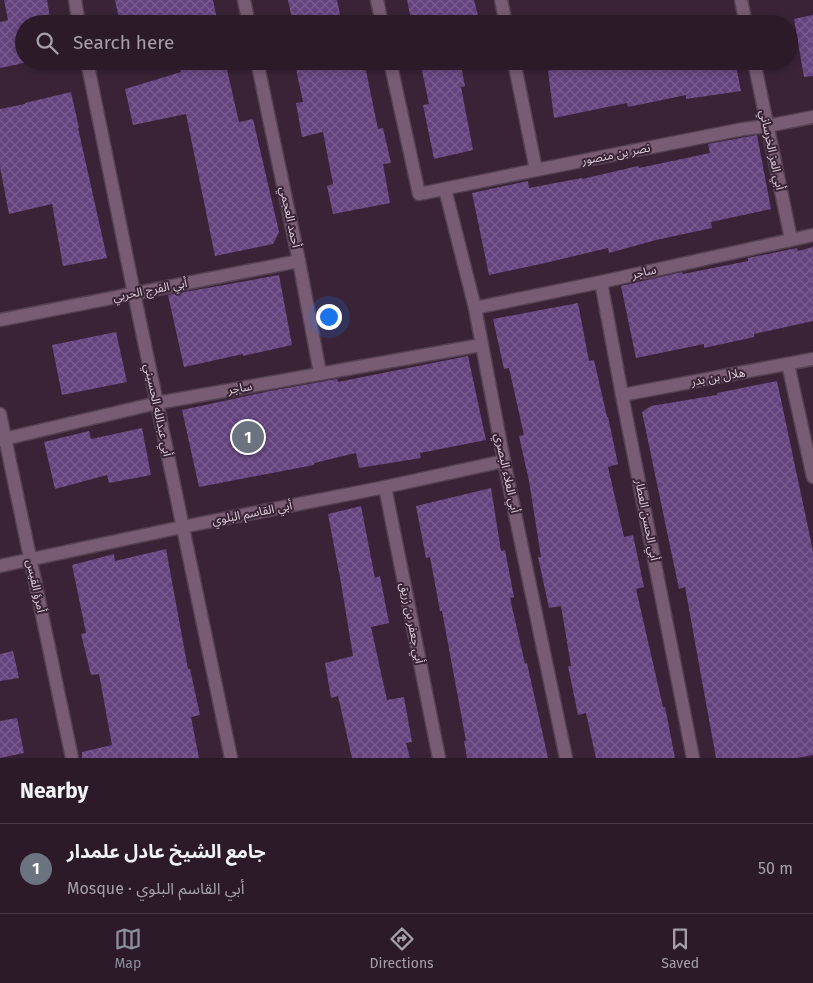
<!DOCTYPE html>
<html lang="en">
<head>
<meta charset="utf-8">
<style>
	:root { --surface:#2c1a29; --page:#382735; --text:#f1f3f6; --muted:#a6a1a8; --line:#483846; --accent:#8c9099 }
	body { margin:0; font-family:"Fira Sans","Noto Sans Arabic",sans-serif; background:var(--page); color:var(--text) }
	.you { position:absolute; left:328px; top:316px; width:18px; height:18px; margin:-12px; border:4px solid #fff; border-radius:50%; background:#1a73e8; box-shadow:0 0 0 8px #1a73e833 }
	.badge { display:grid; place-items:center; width:32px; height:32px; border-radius:50%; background:var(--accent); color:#fff; font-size:16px; font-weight:700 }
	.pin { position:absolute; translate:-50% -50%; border:2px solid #fff; box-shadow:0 1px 5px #0006 }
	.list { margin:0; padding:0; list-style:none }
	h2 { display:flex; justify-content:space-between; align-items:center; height:65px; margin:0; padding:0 20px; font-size:21px }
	h2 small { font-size:16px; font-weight:400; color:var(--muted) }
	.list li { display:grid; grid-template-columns:32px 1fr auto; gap:15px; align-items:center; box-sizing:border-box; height:90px; padding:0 20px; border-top:1px solid var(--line) }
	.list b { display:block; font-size:19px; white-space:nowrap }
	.list p { margin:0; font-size:16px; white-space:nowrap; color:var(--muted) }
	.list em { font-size:16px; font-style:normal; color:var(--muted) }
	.icon { flex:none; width:28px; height:28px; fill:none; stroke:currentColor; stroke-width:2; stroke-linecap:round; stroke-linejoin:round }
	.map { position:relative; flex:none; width:813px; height:758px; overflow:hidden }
	.search { position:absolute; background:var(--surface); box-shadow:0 2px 8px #0003; left:15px; right:15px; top:15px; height:55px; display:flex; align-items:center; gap:12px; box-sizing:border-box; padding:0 18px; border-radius:28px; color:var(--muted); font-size:19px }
	.sheet { height:155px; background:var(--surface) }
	nav { display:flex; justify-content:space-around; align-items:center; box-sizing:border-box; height:70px; border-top:1px solid var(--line); background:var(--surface); font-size:14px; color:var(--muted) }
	nav a { display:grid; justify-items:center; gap:2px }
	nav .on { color:var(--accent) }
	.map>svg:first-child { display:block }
</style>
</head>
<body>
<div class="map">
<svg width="813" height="758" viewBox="0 0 813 758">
	<defs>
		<pattern id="building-cross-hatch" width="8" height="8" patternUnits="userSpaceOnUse" patternTransform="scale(1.25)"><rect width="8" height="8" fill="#64437e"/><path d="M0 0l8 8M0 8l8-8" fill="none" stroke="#7a5d90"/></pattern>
	</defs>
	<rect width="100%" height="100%" fill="#3a2337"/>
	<g fill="url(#building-cross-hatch)">
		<path d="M4 0H47L51 24H24V63L0 68V22L8 20Z"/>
		<path d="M115 0H213L218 24H120Z"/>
		<path d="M288 0H337L342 24H293Z"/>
		<path d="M407 0H474L479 19 460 24H412Z"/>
		<path d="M813 15V76L804 77 794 19Z"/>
		<path d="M179 61H225L239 122 253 119 279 232 273 244 215 256 186 114 133 125 125 89 181 72Z"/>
		<path d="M334 61H364L378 129 383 128 391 163 383 164 390 203 333 214 327 186 333 184 323 132 302 137 296 103 303 102 296 69Z"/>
		<path d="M420 61H460L465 86 461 87 473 150 434 159 423 105 429 104Z"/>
		<path d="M587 61H735L741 91 686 99V95L628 107 627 103 554 118 548 71Z"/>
		<path d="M71 92 79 128H78L107 258 63 266 52 204 9 214 0 167V109L25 104V103Z"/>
		<path d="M757 135 771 209 711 222 712 228 656 240 609 253 608 248 545 263 489 275 472 193 528 181 529 188 582 178V179L638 166 639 168 710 153 708 144Z"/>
		<path d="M813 247V321L754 334V337L704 348V344L636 358 621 286 682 272 683 274 748 261V258L797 248 798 251Z"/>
		<path d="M279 275 292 345 243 356V354L184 367 168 295Z"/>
		<path d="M578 303 589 361 594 360 607 417H608L618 464 608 467 624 537 633 535 644 587 636 589 663 707H665L675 758H596L586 713 578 715 568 666H571L561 606 549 608 538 557H541L529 481 519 436 524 435 509 368 504 369 493 319Z"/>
		<path d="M116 332 127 382 62 395 52 345Z"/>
		<path d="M468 356 486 440 420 453 421 458 359 468 356 453 314 463V465L199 487 182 410 270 391 337 379 338 382Z"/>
		<path d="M777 381 813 551V755L797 758H716L685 587 679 589 642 412 651 406 717 395V393Z"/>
		<path d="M142 428 151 475 109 483 107 475 55 489 44 442 89 431 91 439Z"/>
		<path d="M491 488 501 551 505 550 514 597 510 598 525 664 527 663 548 758H467L464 741H466L442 611H440L430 557 426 558 416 506Z"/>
		<path d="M361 506 375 578 380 576 389 623 371 627 387 700 404 697 412 742 406 743 410 758H352L338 696 331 698 325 663 353 656 341 583 328 514Z"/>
		<path d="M166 549 188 669H190L200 715 191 717 199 758H82V752L112 745 99 674 91 675 81 634 86 633 72 565 114 554 115 561Z"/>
		<path d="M13 651 19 678 0 681V654Z"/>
		<path d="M17 718 24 753 0 758V721Z"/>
	</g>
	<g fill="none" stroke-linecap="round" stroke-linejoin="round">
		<g stroke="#544152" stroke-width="15">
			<g id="minor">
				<path d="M75 0 79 24"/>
				<path d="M244 0 249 24"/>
				<path d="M377 0 382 24"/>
				<path d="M501 0 506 24"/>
				<path d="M741 0 746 24"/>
				<path d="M87 61 134 293 231 758"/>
				<path d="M257 61 299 261 320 373"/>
				<path d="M390 61 419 194 536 170 743 129 767 126 813 117"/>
				<path d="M514 61 536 170"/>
				<path d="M754 61 791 239"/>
				<path d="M445 189 475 308 504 461 566 758"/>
				<path d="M601 282 622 395 693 758"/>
				<path d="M475 308 601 282 813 235"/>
				<path d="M0 320 299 261"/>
				<path d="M788 364 813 477"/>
				<path d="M622 395 813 359"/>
				<path d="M0 414 72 758"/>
				<path d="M0 440 157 403 481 345"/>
				<path d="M385 487 439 758"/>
				<path d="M0 566 182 527 385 487 504 461"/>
			</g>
		</g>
		<use href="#minor" stroke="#775c73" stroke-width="12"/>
	</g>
	<g text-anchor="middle" stroke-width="4" stroke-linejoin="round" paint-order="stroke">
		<g font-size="12" fill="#dbccd8" stroke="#3a2337">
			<text transform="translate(772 150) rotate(78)" y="4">أبي العز الخرساني</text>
			<text transform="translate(616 154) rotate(-11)" y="4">نصر بن منصور</text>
			<text transform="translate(290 217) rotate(78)" y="4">أحمد العجمي</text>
			<text transform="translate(644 272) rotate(-13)" y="4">ساجر</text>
			<text transform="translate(150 290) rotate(-11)" y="4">أبي الفرج الحربي</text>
			<text transform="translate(718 377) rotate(-10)" y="4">هلال بن بدر</text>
			<text transform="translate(240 388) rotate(-10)" y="4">ساجر</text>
			<text transform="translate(158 410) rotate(78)" y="4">أبي عبدالله الحسيني</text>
			<text transform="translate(507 473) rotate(78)" y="4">أبي العلاء البصري</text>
			<text transform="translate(252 513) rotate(-11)" y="4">أبي القاسم البلوي</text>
			<text transform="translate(647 520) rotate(79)" y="4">أبي الحسن العطار</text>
			<text transform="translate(36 586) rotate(78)" y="4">أمرؤ القيس</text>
			<text transform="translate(412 623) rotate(79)" y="4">أبي جعفر بن زريق</text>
		</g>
	</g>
</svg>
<div class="you"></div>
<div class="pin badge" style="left:248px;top:437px;background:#6b7280">1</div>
<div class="search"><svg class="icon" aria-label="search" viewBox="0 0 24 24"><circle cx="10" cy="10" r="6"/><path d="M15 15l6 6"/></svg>Search here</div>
</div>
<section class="sheet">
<h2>Nearby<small></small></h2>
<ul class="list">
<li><span class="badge" style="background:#6b7280">1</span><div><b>جامع الشيخ عادل علمدار</b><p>Mosque · أبي القاسم البلوي</p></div><em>50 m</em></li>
</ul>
</section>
<nav>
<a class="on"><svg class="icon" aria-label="map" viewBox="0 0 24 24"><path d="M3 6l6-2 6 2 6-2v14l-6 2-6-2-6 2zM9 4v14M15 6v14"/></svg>Map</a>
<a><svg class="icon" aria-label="directions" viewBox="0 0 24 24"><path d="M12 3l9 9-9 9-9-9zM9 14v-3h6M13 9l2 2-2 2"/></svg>Directions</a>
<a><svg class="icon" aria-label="saved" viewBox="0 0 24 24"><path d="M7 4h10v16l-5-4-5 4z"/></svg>Saved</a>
</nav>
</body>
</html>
